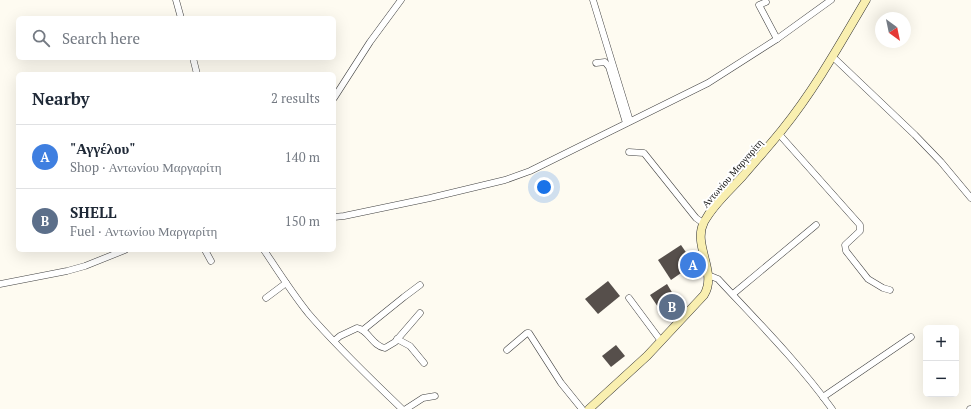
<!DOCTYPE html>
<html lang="en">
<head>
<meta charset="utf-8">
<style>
	:root { --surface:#fff; --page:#f6f6f7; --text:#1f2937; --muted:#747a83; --line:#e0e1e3; --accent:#d93025 }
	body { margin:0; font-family:"PT Serif",serif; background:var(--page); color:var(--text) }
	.controls { position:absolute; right:12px; bottom:12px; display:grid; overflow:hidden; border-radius:6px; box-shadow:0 4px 16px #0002 }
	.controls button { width:36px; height:36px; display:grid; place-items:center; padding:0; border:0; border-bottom:1px solid var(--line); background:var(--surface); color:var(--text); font:20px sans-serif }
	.compass { position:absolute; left:875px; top:12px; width:36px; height:36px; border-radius:50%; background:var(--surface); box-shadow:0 4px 16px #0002; rotate:147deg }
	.you { position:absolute; left:544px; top:187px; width:14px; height:14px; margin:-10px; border:3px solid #fff; border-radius:50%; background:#1a73e8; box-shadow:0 0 0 6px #1a73e833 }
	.badge { display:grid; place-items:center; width:26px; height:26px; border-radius:50%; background:var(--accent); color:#fff; font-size:13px; font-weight:700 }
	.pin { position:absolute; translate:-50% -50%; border:2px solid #fff; box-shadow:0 1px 4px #0006 }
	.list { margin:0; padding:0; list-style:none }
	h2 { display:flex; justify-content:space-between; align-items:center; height:52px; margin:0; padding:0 16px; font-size:17px }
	h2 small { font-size:13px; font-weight:400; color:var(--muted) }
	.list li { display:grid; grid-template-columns:26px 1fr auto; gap:12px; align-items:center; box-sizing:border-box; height:64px; padding:0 16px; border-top:1px solid var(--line) }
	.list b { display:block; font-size:15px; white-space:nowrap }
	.list p { margin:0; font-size:13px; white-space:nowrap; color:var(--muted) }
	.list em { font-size:13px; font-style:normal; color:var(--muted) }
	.icon { flex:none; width:22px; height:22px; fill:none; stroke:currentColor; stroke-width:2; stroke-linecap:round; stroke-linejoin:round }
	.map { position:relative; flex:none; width:971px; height:409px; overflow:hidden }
	.search { position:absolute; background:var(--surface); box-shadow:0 4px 16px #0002; left:16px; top:16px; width:320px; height:44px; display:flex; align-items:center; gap:10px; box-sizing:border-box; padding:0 14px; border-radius:6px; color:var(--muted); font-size:15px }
	.panel { position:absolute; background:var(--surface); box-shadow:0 4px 16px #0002; left:16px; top:72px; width:320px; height:180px; border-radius:6px }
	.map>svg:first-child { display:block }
</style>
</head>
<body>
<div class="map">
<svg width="971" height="409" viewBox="0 0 971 409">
	<rect width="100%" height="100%" fill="#fefbf1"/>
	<g fill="#564f4b">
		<path d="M681 245 694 264 671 280 658 260Z"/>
		<path d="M608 281 620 296 598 314 585 299Z"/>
		<path d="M667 284 676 299 682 305 668 319 660 310 650 295Z"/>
		<path d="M616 345 625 356 611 367 602 356Z"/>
	</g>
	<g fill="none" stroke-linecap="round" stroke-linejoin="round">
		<g stroke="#414141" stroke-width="7">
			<g id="street">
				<path d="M176 0 181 18"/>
				<path d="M593 0 630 121"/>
				<path d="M766 2 759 5 777 39"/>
				<path d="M833 57 915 135 941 162 971 198"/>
				<path d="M193 58 197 74"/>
				<path d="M596 63 605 62 609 67 626 123"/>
				<path d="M334 98 370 42 401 0"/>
				<path d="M779 134 860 225V231L845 245 846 251 868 279 883 288 890 290"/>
				<path d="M629 152 644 153 696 218 703 223"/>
				<path d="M334 217 344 216 430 198 505 180 530 171 708 83 777 39 831 0"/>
				<path d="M205 250 211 261"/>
				<path d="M264 250C278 271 292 293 308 313 337 347 370 378 402 409"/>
				<path d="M708 275 718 279C757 321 798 362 832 409"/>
				<path d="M0 284 67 271 85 266 125 250"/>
				<path d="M733 294 816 225"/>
				<path d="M266 298 286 283"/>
				<path d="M629 298 661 341"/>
				<path d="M363 330 404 297 420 285"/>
				<path d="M397 339 410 346 424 363"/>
				<path d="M334 341 340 336 357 328C369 330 372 346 385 348L395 342 420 313"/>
				<path d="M507 350 527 333H529L561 383 582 409"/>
				<path d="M823 397 911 337"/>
				<path d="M406 409 423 398 435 396"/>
				<path d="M970 409H971"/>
			</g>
		</g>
		<g stroke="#303030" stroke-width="9">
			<path id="secondary" d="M589 409 647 356 704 295C718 272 692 245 704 222 713 205 728 192 741 178 755 162 769 146 782 130 815 89 840 44 866 0"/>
		</g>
		<use href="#street" stroke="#fff" stroke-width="6"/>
		<use href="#secondary" stroke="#f9efb0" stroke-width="8"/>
	</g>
	<g text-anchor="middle" stroke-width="4" stroke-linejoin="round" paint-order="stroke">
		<g font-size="10" fill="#0e0e0e" stroke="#fff">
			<text transform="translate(732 173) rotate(-49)" y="4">Αντωνίου Μαργαρίτη</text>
		</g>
	</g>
</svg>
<div class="controls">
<button>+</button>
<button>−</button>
</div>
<svg class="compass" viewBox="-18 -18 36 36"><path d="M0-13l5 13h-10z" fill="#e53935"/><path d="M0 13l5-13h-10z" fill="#747a83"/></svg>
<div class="you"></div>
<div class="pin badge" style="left:693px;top:265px;background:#3f7fe0">A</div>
<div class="pin badge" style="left:672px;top:307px;background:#5c6f8a">B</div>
<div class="search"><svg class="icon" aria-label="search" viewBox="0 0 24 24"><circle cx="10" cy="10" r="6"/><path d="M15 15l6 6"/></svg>Search here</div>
<section class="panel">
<h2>Nearby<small>2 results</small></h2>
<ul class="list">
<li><span class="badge" style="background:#3f7fe0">A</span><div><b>&quot;Αγγέλου&quot;</b><p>Shop · Αντωνίου Μαργαρίτη</p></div><em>140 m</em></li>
<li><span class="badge" style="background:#5c6f8a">B</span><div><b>SHELL</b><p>Fuel · Αντωνίου Μαργαρίτη</p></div><em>150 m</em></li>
</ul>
</section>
</div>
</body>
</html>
